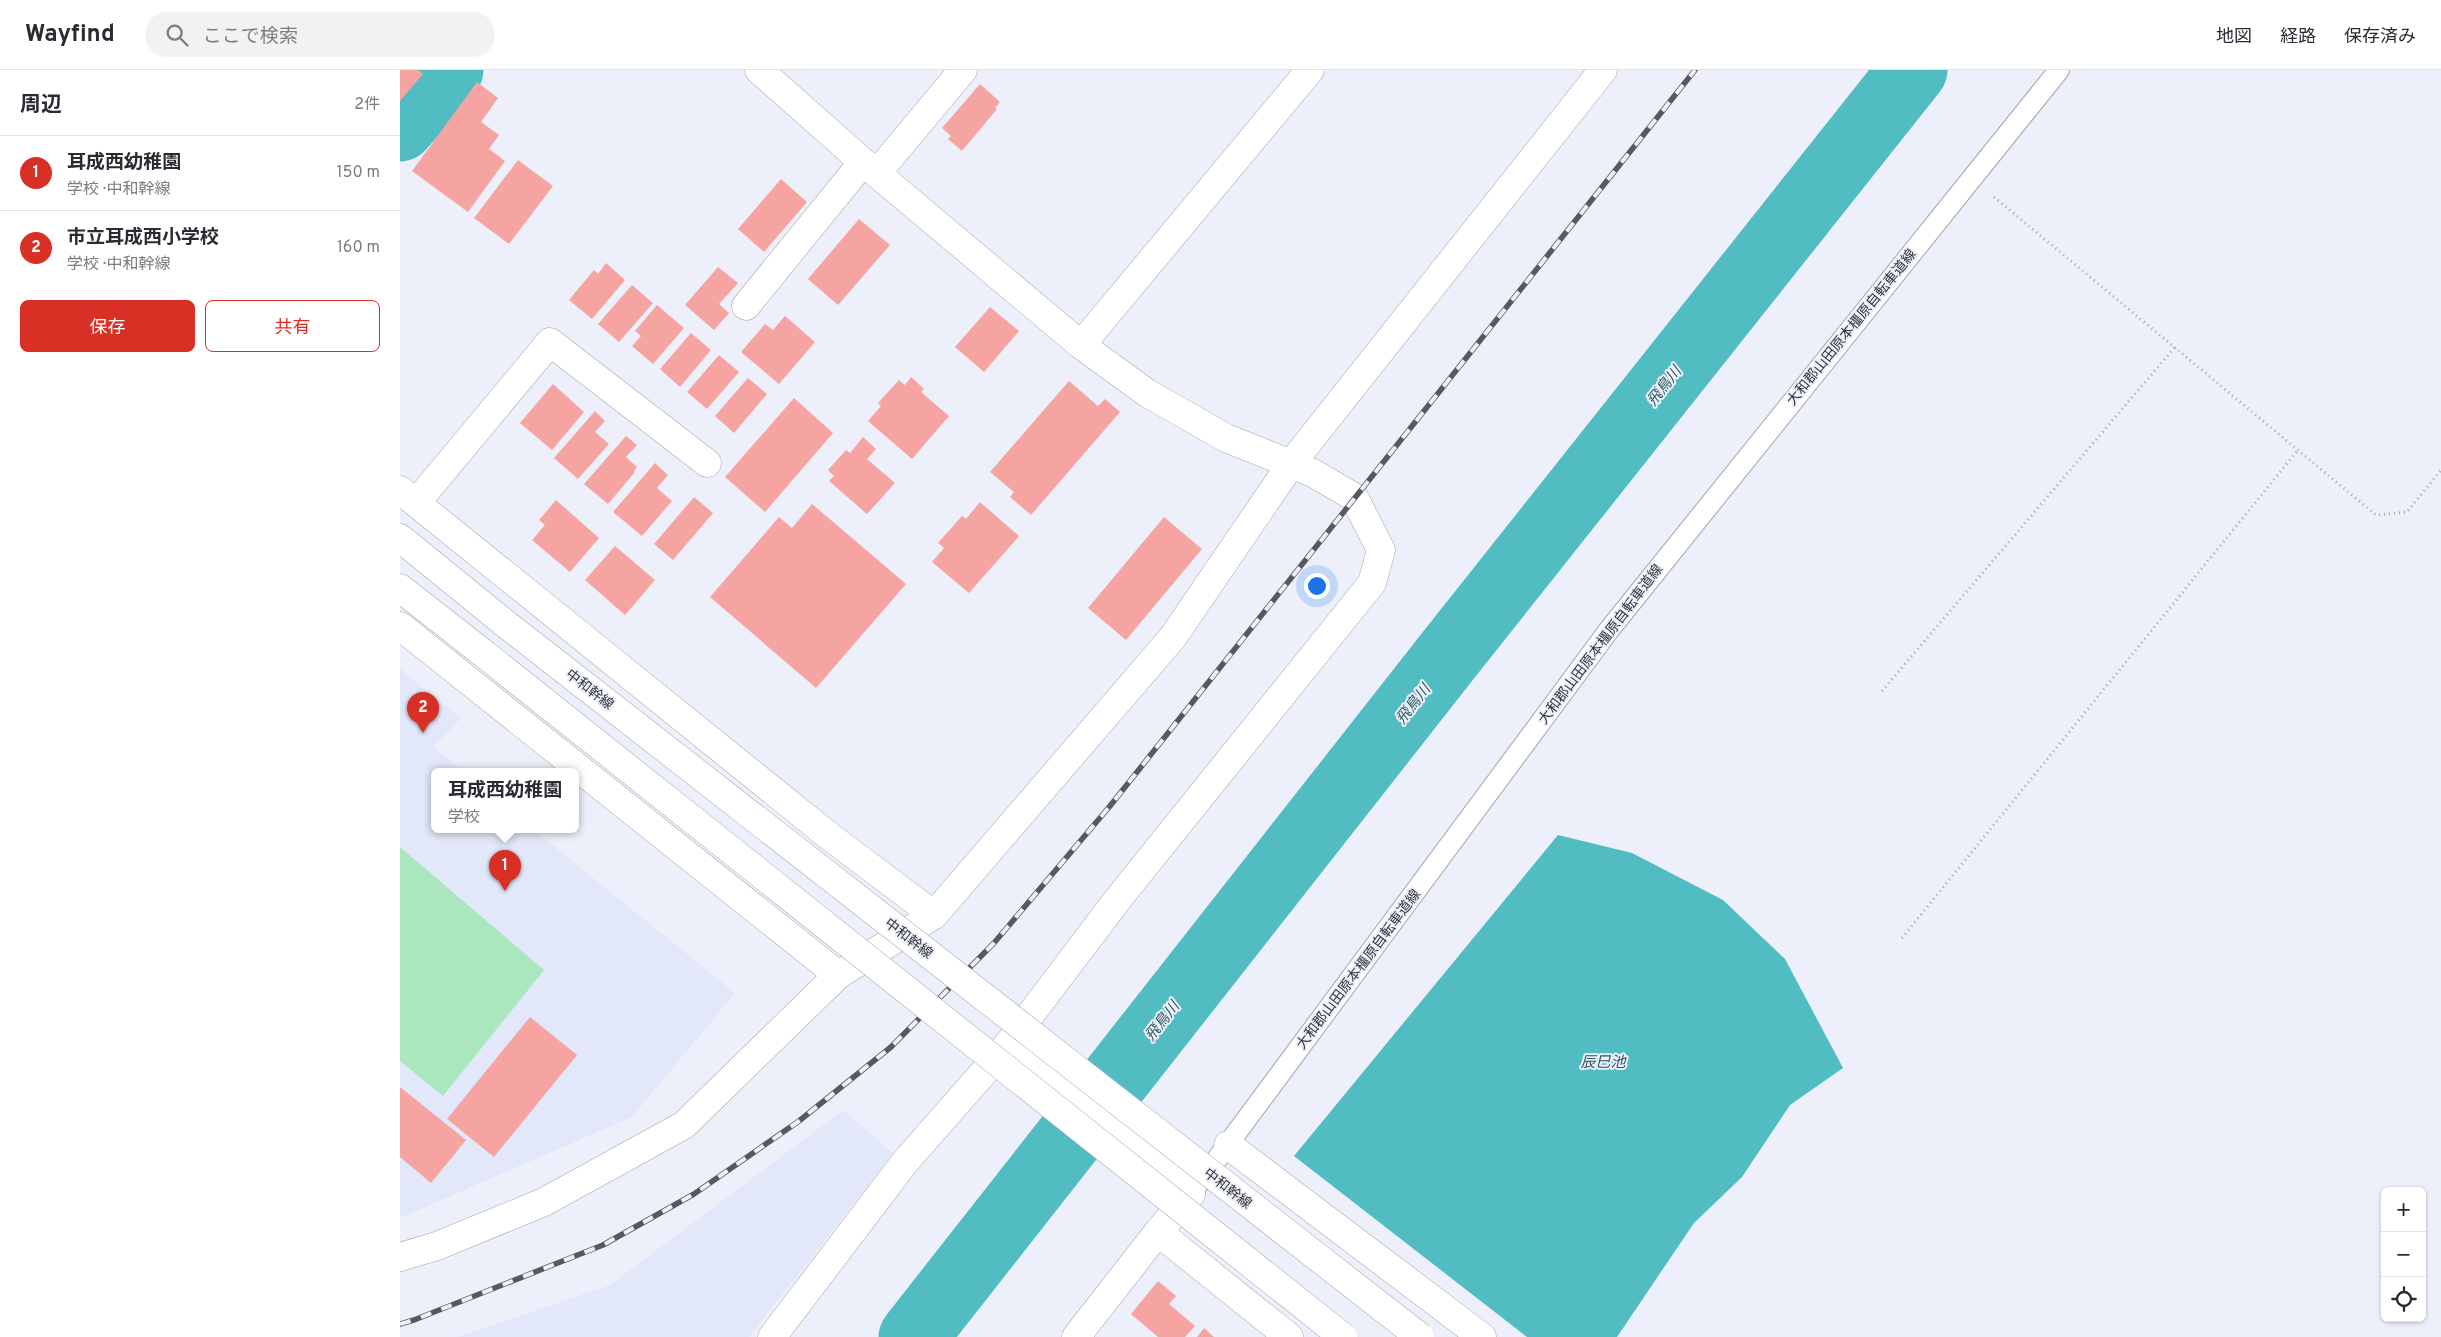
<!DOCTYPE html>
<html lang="ja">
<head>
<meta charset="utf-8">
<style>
	:root { --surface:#fff; --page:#f2f2f3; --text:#2b2b33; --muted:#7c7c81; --line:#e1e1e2; --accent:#d93025 }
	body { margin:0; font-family:Overpass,"Noto Sans JP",sans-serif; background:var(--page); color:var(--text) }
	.controls { position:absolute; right:15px; bottom:15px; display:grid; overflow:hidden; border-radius:8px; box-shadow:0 1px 4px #0004 }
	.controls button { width:45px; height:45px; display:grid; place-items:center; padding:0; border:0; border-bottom:1px solid var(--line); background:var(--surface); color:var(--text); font:25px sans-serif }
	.you { position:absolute; left:916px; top:515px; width:18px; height:18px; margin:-12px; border:4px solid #fff; border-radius:50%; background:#1a73e8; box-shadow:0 0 0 8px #1a73e833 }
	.badge { display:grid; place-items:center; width:32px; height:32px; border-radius:50%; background:var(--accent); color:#fff; font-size:16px; font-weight:700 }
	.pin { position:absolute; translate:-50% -41px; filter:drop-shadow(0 1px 2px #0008) }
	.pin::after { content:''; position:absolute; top:26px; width:18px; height:15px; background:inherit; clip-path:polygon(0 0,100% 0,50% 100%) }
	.popup { position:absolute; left:31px; top:698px; width:148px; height:65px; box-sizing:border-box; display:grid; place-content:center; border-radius:8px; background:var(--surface); filter:drop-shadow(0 1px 4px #0005); font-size:16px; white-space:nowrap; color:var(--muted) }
	.popup b { font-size:19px; color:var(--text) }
	.popup::after { content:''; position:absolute; left:50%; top:100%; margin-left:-10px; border:10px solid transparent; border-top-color:var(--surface) }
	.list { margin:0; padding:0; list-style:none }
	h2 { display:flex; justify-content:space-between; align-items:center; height:65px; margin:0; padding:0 20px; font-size:21px }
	h2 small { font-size:16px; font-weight:400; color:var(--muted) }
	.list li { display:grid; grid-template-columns:32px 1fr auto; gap:15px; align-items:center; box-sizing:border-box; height:75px; padding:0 20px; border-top:1px solid var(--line) }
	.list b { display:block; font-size:19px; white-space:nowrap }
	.list p { margin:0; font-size:16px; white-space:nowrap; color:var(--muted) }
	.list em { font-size:16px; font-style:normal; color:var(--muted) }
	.actions { display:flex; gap:10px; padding:15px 20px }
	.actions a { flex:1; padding:11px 0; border:1px solid var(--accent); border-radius:8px; text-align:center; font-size:18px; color:var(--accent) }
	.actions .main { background:var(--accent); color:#fff }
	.icon { flex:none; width:28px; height:28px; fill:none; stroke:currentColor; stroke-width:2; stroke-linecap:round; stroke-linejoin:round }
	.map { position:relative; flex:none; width:2041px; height:1267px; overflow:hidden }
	header { display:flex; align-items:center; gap:30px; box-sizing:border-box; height:70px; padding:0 25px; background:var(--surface); border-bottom:1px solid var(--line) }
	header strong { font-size:24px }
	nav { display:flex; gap:28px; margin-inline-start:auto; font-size:18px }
	.search { width:350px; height:45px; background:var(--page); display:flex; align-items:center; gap:12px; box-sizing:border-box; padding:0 18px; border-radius:28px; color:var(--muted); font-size:19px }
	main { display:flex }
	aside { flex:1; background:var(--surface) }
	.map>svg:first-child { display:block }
</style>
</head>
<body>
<header>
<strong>Wayfind</strong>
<div class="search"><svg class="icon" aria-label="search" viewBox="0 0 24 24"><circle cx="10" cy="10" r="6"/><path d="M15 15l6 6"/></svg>ここで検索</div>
<nav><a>地図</a><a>経路</a><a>保存済み</a></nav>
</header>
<main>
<aside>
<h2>周辺<small>2件</small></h2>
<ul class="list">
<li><span class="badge">1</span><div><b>耳成西幼稚園</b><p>学校 · 中和幹線</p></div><em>150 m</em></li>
<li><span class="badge">2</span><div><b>市立耳成西小学校</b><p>学校 · 中和幹線</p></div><em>160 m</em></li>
</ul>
<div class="actions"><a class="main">保存</a><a>共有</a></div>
</aside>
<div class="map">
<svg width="2041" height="1267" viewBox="0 0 2041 1267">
	<rect width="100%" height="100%" fill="#edf0fa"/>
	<g fill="#e2e7f9">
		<path d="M0 599 61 648 33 677 64 702H35V760H134L335 923 232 1047 0 1148Z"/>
		<path d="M443 1040 493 1083 349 1267H58L210 1215Z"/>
	</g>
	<path fill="#aae6be" d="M0 777 144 900 43 1026 0 991Z"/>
	<path fill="#51bcc2" d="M1158 765 1232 783 1323 830 1385 889 1443 998 1390 1035 1342 1107 1294 1153 1217 1267H1127L894 1086Z"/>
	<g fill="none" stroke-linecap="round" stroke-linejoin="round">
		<g stroke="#51bcc2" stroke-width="69">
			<path d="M0 57 49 0"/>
			<path d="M513 1267 1047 587 1513 0"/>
		</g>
	</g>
	<g fill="#f5a4a1">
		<path d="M0 0H18L23 4 0 31Z"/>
		<path d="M77 12 98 28 81 52 99 65 89 79 105 91 68 142 12 101Z"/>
		<path d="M580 14 600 32 595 38 597 39 562 81 548 69 551 66 542 58Z"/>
		<path d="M118 90 153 116 109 174 74 148Z"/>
		<path d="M381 109 407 132 364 182 338 159Z"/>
		<path d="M459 149 490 175 438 235 408 209Z"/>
		<path d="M206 193 225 210 192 249 169 230 194 200 198 204Z"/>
		<path d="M318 197 338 213 319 234 329 243 314 260 285 235Z"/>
		<path d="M232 215 253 233 219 272 198 254Z"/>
		<path d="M257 235 284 258 253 294 232 276 241 266 235 261Z"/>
		<path d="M590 237 619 261 584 302 555 277Z"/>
		<path d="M385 246 415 272 379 314 341 282 365 254 373 260Z"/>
		<path d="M291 263 311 280 280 317 260 299Z"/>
		<path d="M319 285 339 302 307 339 287 322Z"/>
		<path d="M511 307 524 319 521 322 549 346 512 389 468 351 481 336 478 333 499 310 505 315Z"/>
		<path d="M348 308 367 324 334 363 315 346Z"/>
		<path d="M669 311 698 336 705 329 720 342 631 445 610 427 614 422 590 402Z"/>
		<path d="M153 314 184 342 152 380 120 353Z"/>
		<path d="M394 328 433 363 365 442 325 407Z"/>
		<path d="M195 341 205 351 195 362 209 374 178 409 154 388Z"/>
		<path d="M226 366 237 375 226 387 237 397 234 401 235 402 208 434 184 414Z"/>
		<path d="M463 367 476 379 467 389 495 413 467 444 429 411 434 406 428 400 446 380 450 383Z"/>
		<path d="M255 393 268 405 257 418 272 431 242 466 213 442Z"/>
		<path d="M294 427 313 443 273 490 254 474Z"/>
		<path d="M156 430 199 468 170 502 132 470 145 455 139 450Z"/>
		<path d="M580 432 619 466 569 523 532 492 544 478 538 473 562 446 566 449Z"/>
		<path d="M412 434 506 514 416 618 310 527 379 447 392 458Z"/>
		<path d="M764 447 802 479 726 570 688 538Z"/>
		<path d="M215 476 255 510 225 545 185 510Z"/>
		<path d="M130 947 177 985 94 1087 47 1049Z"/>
		<path d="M0 1017 66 1070 31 1113 0 1087Z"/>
		<path d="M758 1211 776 1226 769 1234 795 1256 785 1267H758L731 1244Z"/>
		<path d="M804 1258 814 1267H797Z"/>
	</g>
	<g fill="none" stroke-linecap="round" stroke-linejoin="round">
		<g stroke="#a2a5af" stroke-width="22">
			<path id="lane" d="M800 1112 1209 560 1659 0"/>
		</g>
		<g stroke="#a2a5af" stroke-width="29">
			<g id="street">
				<path d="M477 103 563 0"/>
				<path d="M346 236 463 92"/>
				<path d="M681 275 910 0"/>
				<path d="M16 433 150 272 307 393"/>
				<path d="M0 1187 37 1176 144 1132 284 1055 438 905 534 845 773 567 891 394 826 368 747 323 681 275 463 92 359 0"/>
				<path d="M372 1267 505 1092 606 977 718 829 972 513 981 480 954 427 913 403 891 394 1203 0"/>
				<path d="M676 1267 758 1162 791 1124"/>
			</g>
		</g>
		<g stroke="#a2a5af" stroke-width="29">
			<g id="secondary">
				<path d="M0 420 429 766 534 845"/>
				<path d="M0 468 107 555"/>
				<path d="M0 518 83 583"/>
				<path d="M0 556 438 905"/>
				<path d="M606 977 791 1124"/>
				<path d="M828 1075 1082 1267"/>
				<path d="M758 1162 889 1267"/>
			</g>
		</g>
		<g stroke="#a4a6ae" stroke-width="3" stroke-dasharray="1 4" stroke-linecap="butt">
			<path d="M1594 127 1976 445 2007 442 2041 400"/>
			<path d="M1482 621 1775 277"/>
			<path d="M1502 868 1898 380"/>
		</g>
		<use href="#lane" stroke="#fff" stroke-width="20"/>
		<use href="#street" stroke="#fff" stroke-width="28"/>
		<use href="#secondary" stroke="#fff" stroke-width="28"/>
		<g stroke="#58595f" stroke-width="5.5">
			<path id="rail" d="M0 1254 14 1250 203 1175 294 1124 399 1051 491 977 594 873 710 736 1295 0"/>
		</g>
		<use href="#rail" stroke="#edf0fa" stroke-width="4" stroke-dasharray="11" stroke-linecap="butt"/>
		<g stroke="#a2a5af" stroke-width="29" stroke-linecap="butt">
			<g id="secondary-bridge">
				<path d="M107 555 1020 1267"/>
				<path d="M83 583 943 1267"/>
			</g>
		</g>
		<use href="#secondary-bridge" stroke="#fff" stroke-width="28"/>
	</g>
	<g text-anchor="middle" stroke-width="4" stroke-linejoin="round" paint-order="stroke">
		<g font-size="14" fill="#333438" stroke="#edf0fa">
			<text transform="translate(1451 257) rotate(-51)" y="5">大和郡山田原本橿原自転車道線</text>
			<text transform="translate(1200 574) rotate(-53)" y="5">大和郡山田原本橿原自転車道線</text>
			<text transform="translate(190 619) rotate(38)" y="5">中和幹線</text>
			<text transform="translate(509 868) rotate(38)" y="5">中和幹線</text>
			<text transform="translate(958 899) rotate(-53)" y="5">大和郡山田原本橿原自転車道線</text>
			<text transform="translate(828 1118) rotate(38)" y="5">中和幹線</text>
		</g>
		<g font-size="15" font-style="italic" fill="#275659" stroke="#edf0fa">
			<text transform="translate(1264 316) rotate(-52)" y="5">飛鳥川</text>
			<text transform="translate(1013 634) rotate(-52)" y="5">飛鳥川</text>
			<text transform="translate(762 951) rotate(-52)" y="5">飛鳥川</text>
			<text x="1203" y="997">辰巳池</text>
		</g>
	</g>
</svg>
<div class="controls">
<button>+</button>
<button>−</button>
<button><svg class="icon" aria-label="locate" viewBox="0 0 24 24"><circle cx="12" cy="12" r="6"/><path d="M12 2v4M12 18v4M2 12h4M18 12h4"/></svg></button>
</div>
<div class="you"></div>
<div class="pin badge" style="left:105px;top:821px">1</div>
<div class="popup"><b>耳成西幼稚園</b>学校</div>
<div class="pin badge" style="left:23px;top:663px">2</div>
</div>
</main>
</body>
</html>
